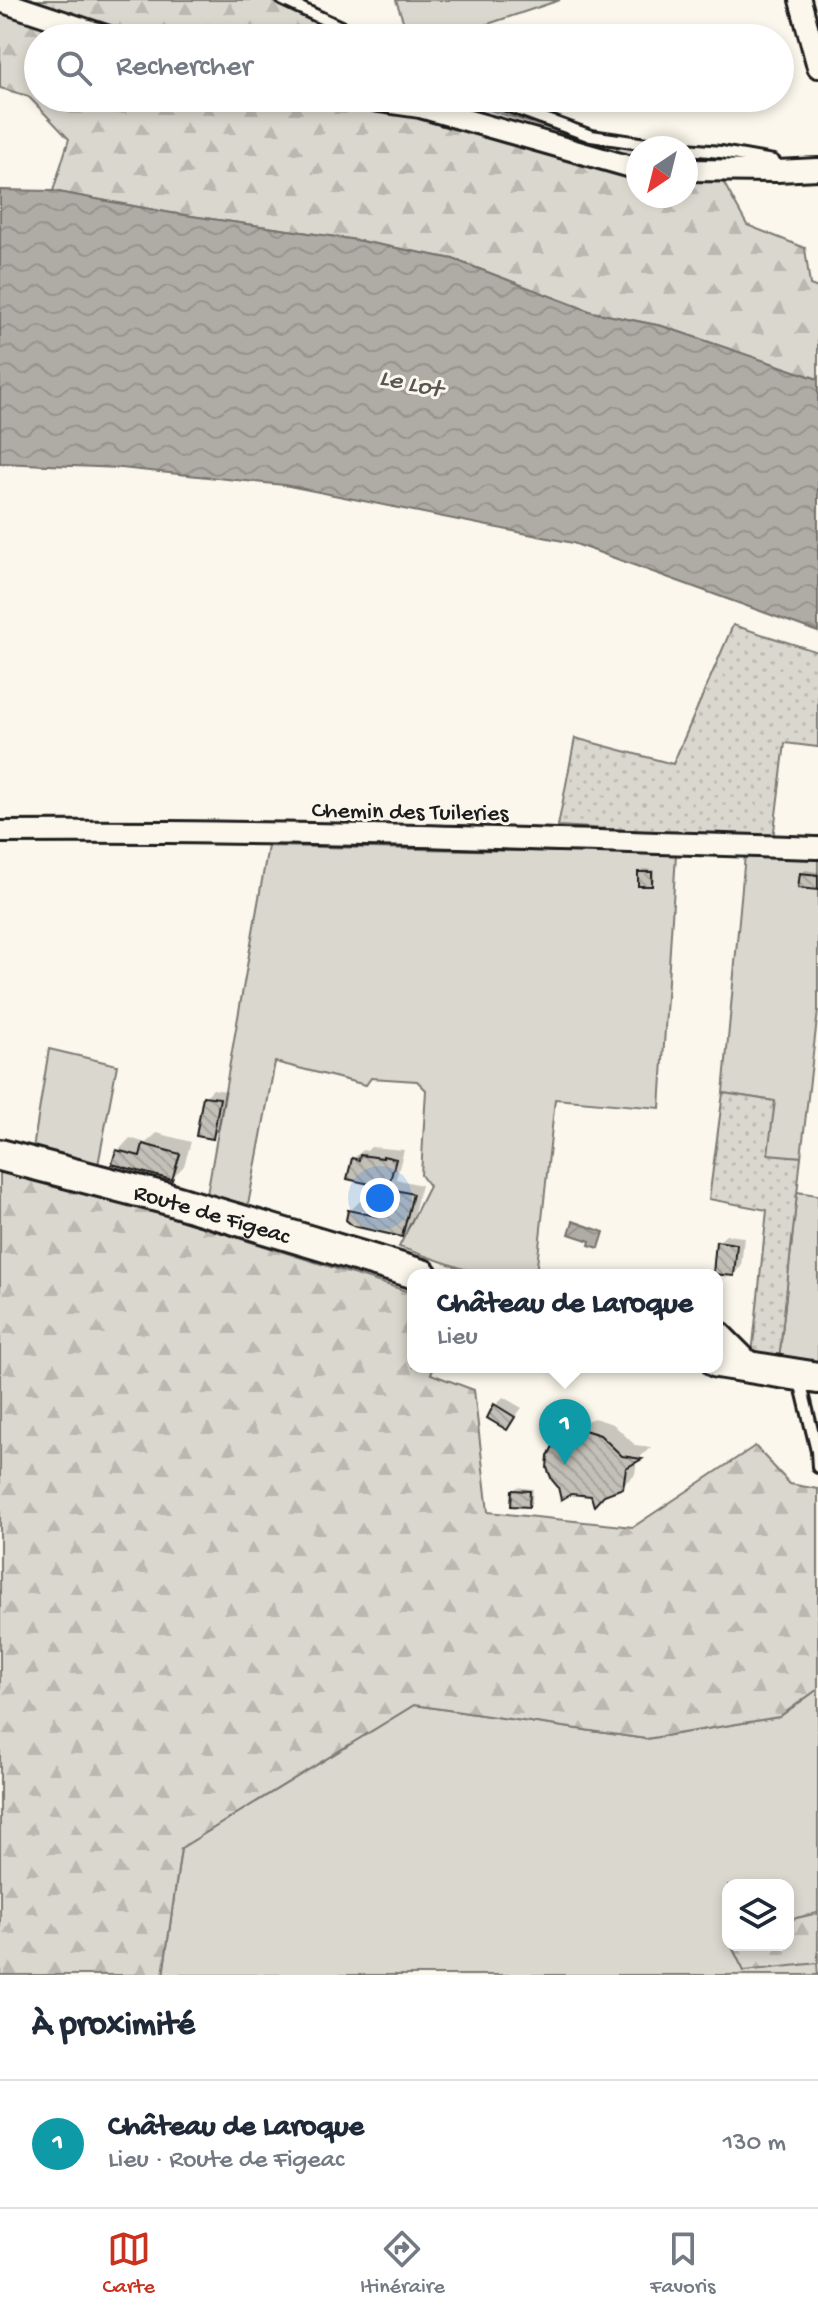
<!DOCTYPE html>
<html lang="fr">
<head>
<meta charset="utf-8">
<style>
	:root { --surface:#fff; --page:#f2f2f3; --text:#1f2937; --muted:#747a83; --line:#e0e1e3; --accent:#c8321e }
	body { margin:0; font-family:"Gochi Hand",sans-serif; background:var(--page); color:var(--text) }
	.controls { position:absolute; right:24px; bottom:24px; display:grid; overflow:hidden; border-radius:16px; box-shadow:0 4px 12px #0003 }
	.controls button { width:72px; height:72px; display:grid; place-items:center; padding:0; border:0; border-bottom:2px solid var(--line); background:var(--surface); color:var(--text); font:40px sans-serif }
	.compass { position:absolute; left:626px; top:136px; width:72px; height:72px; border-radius:50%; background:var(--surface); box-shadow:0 4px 12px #0003; rotate:215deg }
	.you { position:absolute; left:380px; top:1198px; width:28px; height:28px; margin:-20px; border:6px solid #fff; border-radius:50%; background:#1a73e8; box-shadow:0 0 0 12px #1a73e833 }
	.badge { display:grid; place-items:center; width:52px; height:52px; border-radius:50%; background:var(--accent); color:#fff; font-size:26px; font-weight:700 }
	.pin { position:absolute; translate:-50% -66px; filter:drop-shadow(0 2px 4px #0008) }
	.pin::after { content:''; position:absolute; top:42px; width:28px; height:24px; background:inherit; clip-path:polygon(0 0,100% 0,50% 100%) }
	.popup { position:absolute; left:407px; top:1269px; width:316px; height:104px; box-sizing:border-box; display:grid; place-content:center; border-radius:16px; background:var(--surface); filter:drop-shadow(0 2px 6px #0005); font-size:26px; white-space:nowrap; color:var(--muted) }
	.popup b { font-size:30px; color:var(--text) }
	.popup::after { content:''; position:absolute; left:50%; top:100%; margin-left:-16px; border:16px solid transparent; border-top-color:var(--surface) }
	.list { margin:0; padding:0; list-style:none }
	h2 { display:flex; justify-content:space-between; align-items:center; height:104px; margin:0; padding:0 32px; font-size:34px }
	h2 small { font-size:26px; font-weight:400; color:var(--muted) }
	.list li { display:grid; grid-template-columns:52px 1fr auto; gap:24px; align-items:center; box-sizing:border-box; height:128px; padding:0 32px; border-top:2px solid var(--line) }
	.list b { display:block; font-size:30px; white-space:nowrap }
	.list p { margin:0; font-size:26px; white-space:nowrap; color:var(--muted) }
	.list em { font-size:26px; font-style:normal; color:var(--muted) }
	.icon { flex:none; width:44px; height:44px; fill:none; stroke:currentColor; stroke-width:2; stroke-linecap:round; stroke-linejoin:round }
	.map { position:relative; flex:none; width:818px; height:1975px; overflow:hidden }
	.search { position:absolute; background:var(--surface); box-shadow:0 4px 12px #0003; left:24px; right:24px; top:24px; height:88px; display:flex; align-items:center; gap:20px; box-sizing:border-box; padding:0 28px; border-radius:44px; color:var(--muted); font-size:30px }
	.sheet { height:232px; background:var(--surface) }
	nav { display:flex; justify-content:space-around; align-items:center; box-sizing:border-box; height:112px; border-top:2px solid var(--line); background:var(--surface); font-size:22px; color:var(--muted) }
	nav a { display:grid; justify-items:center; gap:4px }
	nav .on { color:var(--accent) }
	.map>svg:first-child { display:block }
</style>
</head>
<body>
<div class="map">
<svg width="818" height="1975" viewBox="0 0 818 1975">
	<defs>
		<pattern id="forest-firs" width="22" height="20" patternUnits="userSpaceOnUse" patternTransform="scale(2)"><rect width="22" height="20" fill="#dad7ce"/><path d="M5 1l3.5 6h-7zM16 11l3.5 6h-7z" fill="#bab8b0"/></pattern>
		<pattern id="garden-dots" width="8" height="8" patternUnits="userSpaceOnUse" patternTransform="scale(2)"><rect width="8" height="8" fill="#dad7ce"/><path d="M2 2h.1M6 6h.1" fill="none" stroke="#bab8b0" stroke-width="1.8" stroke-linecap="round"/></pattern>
		<pattern id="water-waves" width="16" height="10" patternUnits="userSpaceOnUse" patternTransform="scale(2)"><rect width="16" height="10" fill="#afaca5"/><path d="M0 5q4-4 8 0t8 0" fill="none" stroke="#96938d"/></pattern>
		<pattern id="building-back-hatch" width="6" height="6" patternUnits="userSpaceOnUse" patternTransform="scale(2)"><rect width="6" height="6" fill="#c3c0b8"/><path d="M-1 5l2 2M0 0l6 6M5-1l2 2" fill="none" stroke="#a7a49e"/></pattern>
	</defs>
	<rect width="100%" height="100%" fill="#fbf7ec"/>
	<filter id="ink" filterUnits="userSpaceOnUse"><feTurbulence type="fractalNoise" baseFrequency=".0125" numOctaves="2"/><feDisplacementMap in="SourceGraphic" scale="16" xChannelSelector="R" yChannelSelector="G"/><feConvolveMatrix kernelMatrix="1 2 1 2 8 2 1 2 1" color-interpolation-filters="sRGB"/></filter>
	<g filter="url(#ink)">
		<g fill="#dad7ce" stroke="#7b7a75" stroke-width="2">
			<path d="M396 0H560L446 38H409Z"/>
			<path d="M268 846 676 854 660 1108 555 1099 536 1275H481L399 1247 429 1186 421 1175 426 1090 417 1081 371 1078 366 1085 275 1062 248 1205 207 1194Z"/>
			<path d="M745 855 818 857V1011L801 1157 767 1155 774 1101 723 1093Z"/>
			<path d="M49 1049 117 1065 98 1165 33 1149Z"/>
			<path d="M797 1192 818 1195V1363L779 1360Z"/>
			<path d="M818 1689V1913L788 1920V1885H728V1945H731L744 1971 817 1962 818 1975H163L181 1848 414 1705 646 1739 779 1717Z"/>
		</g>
		<g fill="url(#forest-firs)" stroke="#7b7a75" stroke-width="2">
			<path d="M0 0H269L346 38H38V98H467L490 110 585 140 641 148H638V196H686V155L710 158 747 225 805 248 810 285 818 288V379L662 326 592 312 453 259 350 239 171 213 53 191 69 139 28 96 0 88Z"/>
			<path d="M0 1172 137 1206 413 1293V1367H434L431 1374 474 1390 488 1512 633 1527 755 1446 790 1484 818 1489V1689L779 1717 646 1739 414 1705 181 1848 163 1975H0Z"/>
			<path d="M818 1913V1963L744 1971 731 1945H788V1920Z"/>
		</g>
		<g fill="url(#garden-dots)" stroke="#7b7a75" stroke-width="2">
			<path d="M733 625 818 652V747L785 743 773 839 558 826 575 738 673 764Z"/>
			<path d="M723 1093 775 1101 768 1154 801 1157 779 1360 752 1355 767 1210 709 1199Z"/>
		</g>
		<g fill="url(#water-waves)" stroke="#74726e" stroke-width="2">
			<path d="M0 190 53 191 171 213 350 239 453 259 592 312 662 326 818 379V632L573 543 284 485 121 468 0 463Z"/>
			<path d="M573 1221 604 1232 599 1248 589 1245 590 1241 569 1234Z"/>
		</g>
		<g fill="#0003" fill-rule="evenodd">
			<path d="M643 869 654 870V881L651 884 640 872Z"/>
			<path d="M805 870 818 872V888L802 874Z"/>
			<path d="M213 1089 227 1091 220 1129 212 1137 205 1097Z"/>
			<path d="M157 1133 191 1142 184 1166 172 1178 118 1151 130 1138 146 1143Z"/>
			<path d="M371 1147 404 1150 396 1179 421 1185 411 1226 402 1235 350 1211 360 1201 380 1206 385 1186 353 1159 363 1150 367 1151ZM353 1209 386 1216 385 1220 359 1214Z"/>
			<path d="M726 1235 744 1237 741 1267 733 1274 718 1242Z"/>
			<path d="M503 1397 522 1408 506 1428 489 1417 496 1405Z"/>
			<path d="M594 1418 613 1424 635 1445 651 1447 637 1460 635 1474 622 1486 592 1494 556 1445 579 1424Z"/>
			<path d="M517 1487 533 1489 532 1502 528 1505 514 1490Z"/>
		</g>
		<g fill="url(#building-back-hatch)" stroke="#1c1c1c" stroke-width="2">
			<rect x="638" y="872" width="14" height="14"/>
			<path d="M800 873 818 875V890L798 888Z"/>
			<path d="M203 1096 220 1098 213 1139 196 1136Z"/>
			<path d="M143 1144 180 1154 172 1180 112 1164 116 1150 140 1156Z"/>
			<path d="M360 1155 383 1158V1156L396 1159 388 1188 413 1194 402 1237 353 1226 346 1220 348 1210 376 1216 383 1187 347 1179 352 1158 359 1160Z"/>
			<path d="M716 1241 737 1244 734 1276 713 1274Z"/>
			<path d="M494 1404 515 1417 507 1430 487 1418Z"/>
			<path d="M581 1429 600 1435 622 1456 642 1459 626 1468 623 1488 604 1495 594 1506 591 1496 571 1494 561 1500 558 1487 552 1480 547 1468 548 1456 554 1444 565 1436Z"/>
			<path d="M512 1490 530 1491 529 1507 511 1506Z"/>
		</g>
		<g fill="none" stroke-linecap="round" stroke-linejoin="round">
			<g stroke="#1c1c1c" stroke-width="16">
				<g id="service">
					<path d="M283 0 364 38"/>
					<path d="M487 98 591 136 674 148"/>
					<path d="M686 149 721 152 773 161 782 169"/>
					<path d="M799 1377 817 1451 818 1467"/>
				</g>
			</g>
			<g stroke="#1c1c1c" stroke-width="26">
				<g id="minor">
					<path d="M800 0 818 67"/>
					<path d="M0 1 112 38"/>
					<path d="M358 98 420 107 638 169"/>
					<path d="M686 170 777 171 818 169"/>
					<path d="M0 832C273 830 545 839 818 848"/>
					<path d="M717 1330 746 1359 749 1368"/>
				</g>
			</g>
			<g stroke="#1c1c1c" stroke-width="36">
				<g id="primary">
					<path id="s1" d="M0 1155 165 1198 422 1275"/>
					<path d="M717 1362 818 1378"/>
				</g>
			</g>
			<use href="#service" stroke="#fbf7ec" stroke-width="10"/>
			<use href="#minor" stroke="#fbf7ec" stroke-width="20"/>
			<use href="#primary" stroke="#fbf7ec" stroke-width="30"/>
		</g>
	</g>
	<g text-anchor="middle" stroke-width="6" stroke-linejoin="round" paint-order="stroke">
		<g font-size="24" fill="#1c1c1c" stroke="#fbf7ec">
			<text transform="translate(410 810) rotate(1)" y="8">Chemin des Tuileries</text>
			<text dy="8" stroke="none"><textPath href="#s1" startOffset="220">Route de Figeac</textPath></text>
		</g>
		<g font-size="26" font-style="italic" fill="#575653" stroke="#fbf7ec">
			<text transform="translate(411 381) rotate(12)" y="9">Le Lot</text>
		</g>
	</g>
</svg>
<div class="controls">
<button><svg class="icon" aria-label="layers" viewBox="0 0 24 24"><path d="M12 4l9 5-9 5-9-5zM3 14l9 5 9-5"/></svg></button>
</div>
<svg class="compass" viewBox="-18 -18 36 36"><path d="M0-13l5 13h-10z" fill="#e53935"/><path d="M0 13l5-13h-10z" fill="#747a83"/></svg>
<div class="you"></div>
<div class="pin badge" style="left:565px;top:1465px;background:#0f9aa8">1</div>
<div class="popup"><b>Château de Laroque</b>Lieu</div>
<div class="search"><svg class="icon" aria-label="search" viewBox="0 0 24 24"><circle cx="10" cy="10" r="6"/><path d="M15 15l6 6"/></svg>Rechercher</div>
</div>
<section class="sheet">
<h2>À proximité<small></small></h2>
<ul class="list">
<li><span class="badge" style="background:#0f9aa8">1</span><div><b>Château de Laroque</b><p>Lieu · Route de Figeac</p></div><em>130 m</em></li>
</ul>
</section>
<nav>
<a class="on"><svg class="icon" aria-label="map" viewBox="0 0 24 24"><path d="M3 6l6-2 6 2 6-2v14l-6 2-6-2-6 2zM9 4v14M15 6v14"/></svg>Carte</a>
<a><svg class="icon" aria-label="directions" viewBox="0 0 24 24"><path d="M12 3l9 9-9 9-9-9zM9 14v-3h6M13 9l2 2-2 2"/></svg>Itinéraire</a>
<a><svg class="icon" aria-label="saved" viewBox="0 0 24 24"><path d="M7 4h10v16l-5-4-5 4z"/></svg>Favoris</a>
</nav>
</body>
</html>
